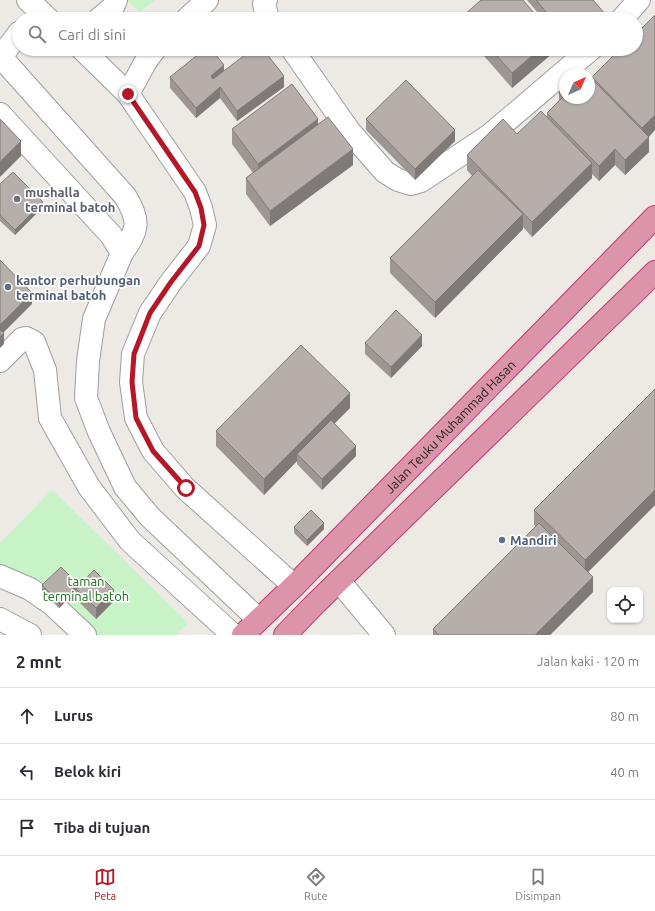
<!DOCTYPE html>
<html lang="id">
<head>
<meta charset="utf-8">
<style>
	:root { --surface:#fff; --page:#f2f2f3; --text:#2b2b33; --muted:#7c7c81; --line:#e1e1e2; --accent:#b51628 }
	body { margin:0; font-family:Ubuntu,sans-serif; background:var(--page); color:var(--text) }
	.controls { position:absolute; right:12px; bottom:12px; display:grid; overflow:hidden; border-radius:8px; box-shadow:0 1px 3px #0004 }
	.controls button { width:36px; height:36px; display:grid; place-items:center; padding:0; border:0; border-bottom:1px solid var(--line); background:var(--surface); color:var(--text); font:20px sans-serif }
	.compass { position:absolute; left:559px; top:68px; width:36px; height:36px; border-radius:50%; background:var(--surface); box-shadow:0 1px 3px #0004; rotate:45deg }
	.stop { position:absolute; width:12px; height:12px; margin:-9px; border:3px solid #b51628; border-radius:50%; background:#fff }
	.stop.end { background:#b51628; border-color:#fff; box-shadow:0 1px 4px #0008 }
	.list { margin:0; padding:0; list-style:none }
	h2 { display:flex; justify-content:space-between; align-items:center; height:52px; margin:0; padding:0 16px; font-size:17px }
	h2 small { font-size:13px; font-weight:400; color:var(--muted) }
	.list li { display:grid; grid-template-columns:26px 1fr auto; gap:12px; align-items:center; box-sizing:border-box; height:56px; padding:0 16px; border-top:1px solid var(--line) }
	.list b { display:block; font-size:15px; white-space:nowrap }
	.list em { font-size:13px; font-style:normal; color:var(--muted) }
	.icon { flex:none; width:22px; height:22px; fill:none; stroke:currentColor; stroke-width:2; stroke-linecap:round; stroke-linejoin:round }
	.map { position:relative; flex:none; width:655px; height:635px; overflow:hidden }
	.search { position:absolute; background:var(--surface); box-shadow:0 1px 3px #0004; left:12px; right:12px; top:12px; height:44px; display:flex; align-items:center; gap:10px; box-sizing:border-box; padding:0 14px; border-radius:22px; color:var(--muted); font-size:15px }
	.sheet { height:220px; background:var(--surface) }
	nav { display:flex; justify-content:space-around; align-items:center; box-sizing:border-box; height:56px; border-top:1px solid var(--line); background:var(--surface); font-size:11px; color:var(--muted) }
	nav a { display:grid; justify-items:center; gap:2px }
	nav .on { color:var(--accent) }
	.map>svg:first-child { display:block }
</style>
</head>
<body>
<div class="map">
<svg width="655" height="635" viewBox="0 0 655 635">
	<rect width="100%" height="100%" fill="#ede9e4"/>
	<g fill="#c7f3c6">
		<path d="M128 0H155L140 12 128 1Z"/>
		<path d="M52 490 188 623 176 635H67L0 570V543Z"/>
	</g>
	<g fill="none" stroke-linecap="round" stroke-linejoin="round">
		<g stroke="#9e9e9e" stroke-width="24">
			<g id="minor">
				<path d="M28 0 48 19"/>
				<path d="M266 0 264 4 268 19"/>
				<path d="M99 19 113 7 116 0"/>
				<path d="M187 19 207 0"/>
				<path d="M622 19 639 0"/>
				<path d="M82 49 128 94"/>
				<path d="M155 49 146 61 128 94 195 192 201 208 205 225 199 246 171 282 150 313 133 354 131 382 136 418 153 451 185 488 294 586"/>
				<path d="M292 49 350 132 385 172 398 180 411 184 421 181 490 135 591 49"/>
				<path d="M1 57 125 196C140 221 139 229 122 253"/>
				<path d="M0 58 19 33"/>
				<path d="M0 114 111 235 122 253 94 319 88 361 86 398 99 432 125 487 150 517 258 619"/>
				<path d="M0 361 22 339 26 338 34 342 45 370 50 418 89 487 130 541 233 635"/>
				<path d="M0 576 30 589 53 605 85 635"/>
				<path d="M339 581 384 635"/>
				<path d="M0 619 30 635"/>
			</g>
		</g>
		<g stroke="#c53778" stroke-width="24">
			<g id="highway">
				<path id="s1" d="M243 635 294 586 655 217"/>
				<path d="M285 635 313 606 655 272"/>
			</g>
		</g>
		<use href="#minor" stroke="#fff" stroke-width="22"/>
		<use href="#highway" stroke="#dc94aa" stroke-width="22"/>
	</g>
	<g fill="#9d9692">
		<path d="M527 0H593L606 19H543Z"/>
		<path d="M655 16V130L649 137V152L625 175 615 165 599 181 592 174V178L532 237 523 227V229L435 318 390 273V258L472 176 467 170V155L517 134 547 117V113L559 100V93L592 79V77Z"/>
		<path d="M478 49H554V52L512 88Z"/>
		<path d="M569 49H579L573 54Z"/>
		<path d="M224 70 284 87 237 121 220 98 196 118 170 88V77Z"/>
		<path d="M366 119 455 141 415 180 366 130Z"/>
		<path d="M318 124 353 165 270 226 246 194V178L253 173 232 144V129Z"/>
		<path d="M0 184 43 207 15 235 0 221Z"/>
		<path d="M365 343 422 346 391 378 365 354Z"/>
		<path d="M350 408 334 424 356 456 322 490 297 464V461L264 495 216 446V431Z"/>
		<path d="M655 505 588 572 593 592 550 635H433V629L536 526 534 525V510Z"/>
		<path d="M294 527 324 529 307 546 294 533Z"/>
		<path d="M42 585 78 587 114 601 96 619 76 599V591L59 608 42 591Z"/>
	</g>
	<g fill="#7f7a77">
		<path d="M606 15V19H602Z"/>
		<path d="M540 49H554V52L512 88V73Z"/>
		<path d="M573 49H579L573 54Z"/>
		<path d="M224 65V76L211 87V76Z"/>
		<path d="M284 76V87L237 121V111Z"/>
		<path d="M220 87V98L196 118V108Z"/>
		<path d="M655 115V130L642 143V128Z"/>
		<path d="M318 119V134L258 179V164Z"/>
		<path d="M455 130V141L415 180V169Z"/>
		<path d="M649 137V152L625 175V160Z"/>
		<path d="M21 141V156L0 177V162Z"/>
		<path d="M353 149V165L270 226V211Z"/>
		<path d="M615 149V165L599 181V166Z"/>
		<path d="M592 163V178L532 237V222Z"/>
		<path d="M43 202V207L15 235V230Z"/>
		<path d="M523 214V229L435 318V302Z"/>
		<path d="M32 293V304L0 336V325Z"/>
		<path d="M4 333V344L0 348V337Z"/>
		<path d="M422 335V346L391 378V367Z"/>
		<path d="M350 393V408L301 457 297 454V461L264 495V479Z"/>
		<path d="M356 446V456L322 490V479Z"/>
		<path d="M655 490V505L585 575V560Z"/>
		<path d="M324 523V529L307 546V540Z"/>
		<path d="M593 577V592L550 635H535Z"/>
		<path d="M78 584V589H76V591L59 608V603Z"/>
		<path d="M114 590V601L96 619V608Z"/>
	</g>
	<g fill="#b6aeaa" stroke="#7f7a77">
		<path d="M481 0H523L539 19H466L463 16Z"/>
		<path d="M536 0H593L606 15 602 19H552Z"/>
		<path d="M655 15V115L642 128 592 77 620 49H636V34Z"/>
		<path d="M205 49H211L224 65 211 76 213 79 253 49H263L284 76 237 111 220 87 196 108 170 77Z"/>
		<path d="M491 49H540L512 73Z"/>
		<path d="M583 70 587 74H578Z"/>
		<path d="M589 76 649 137 625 160 615 149 599 166 547 113 563 97 559 93 565 87V98H589Z"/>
		<path d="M406 80 455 130 415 169 366 119Z"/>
		<path d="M292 84 318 119 258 164 232 129Z"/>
		<path d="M541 111 592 163 532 222 467 155 503 119 517 134Z"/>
		<path d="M328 117 353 149 270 211 246 178Z"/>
		<path d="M0 119 21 141 0 162Z"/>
		<path d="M478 170 523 214 435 302 390 258Z"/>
		<path d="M13 172 43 202 15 230 0 215V184Z"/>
		<path d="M0 260 32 293 0 325Z"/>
		<path d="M396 310 422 335 391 367 365 343Z"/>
		<path d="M0 330 4 333 0 337Z"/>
		<path d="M301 345 350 393 264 479 216 431Z"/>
		<path d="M655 389V490L585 560 534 510Z"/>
		<path d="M331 420 356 446 322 479 297 454Z"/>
		<path d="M311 510 324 523 307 540 294 527Z"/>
		<path d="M539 523 593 577 535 635H439L433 629Z"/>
		<path d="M61 567 78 584 59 603 42 585Z"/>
		<path d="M94 570 114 590 96 608 76 589Z"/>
	</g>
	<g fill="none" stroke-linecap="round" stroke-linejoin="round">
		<path stroke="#b51628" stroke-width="5" d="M128 94 195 192 201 208 204 225 199 246 171 282 150 313 134 354 132 382 136 418 153 451 186 488"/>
	</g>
	<circle fill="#6b7280" stroke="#fff" stroke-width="1.5" cx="17" cy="199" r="4"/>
	<g fill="#5c6f8a" stroke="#fff" stroke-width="1.5">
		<circle cx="8" cy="287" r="4"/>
		<circle cx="502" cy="540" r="4"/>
	</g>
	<g text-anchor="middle" stroke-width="3.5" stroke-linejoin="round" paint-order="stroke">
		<g font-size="13" font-weight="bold" fill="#5b616d" stroke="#fff" text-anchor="start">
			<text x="25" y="197">mushalla<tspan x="25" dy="15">terminal batoh</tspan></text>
		</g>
		<g font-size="13" font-weight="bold" fill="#4e5e75" stroke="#fff" text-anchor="start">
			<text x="16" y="285">kantor perhubungan<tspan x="16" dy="15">terminal batoh</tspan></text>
			<text x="510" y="545">Mandiri</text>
		</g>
		<g font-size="13" fill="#1d1d1d" stroke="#fff">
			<text dy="5" stroke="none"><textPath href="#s1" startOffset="294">Jalan Teuku Muhammad Hasan</textPath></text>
		</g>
		<g font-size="13" fill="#1a6f17" stroke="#fff">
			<text x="86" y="586">taman<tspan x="86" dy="15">terminal batoh</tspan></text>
		</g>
	</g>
</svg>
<div class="controls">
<button><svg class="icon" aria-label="locate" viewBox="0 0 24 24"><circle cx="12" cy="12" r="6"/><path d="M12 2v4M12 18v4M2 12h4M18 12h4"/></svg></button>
</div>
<svg class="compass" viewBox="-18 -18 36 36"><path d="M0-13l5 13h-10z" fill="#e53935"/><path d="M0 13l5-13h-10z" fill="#7c7c81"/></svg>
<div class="stop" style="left:186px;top:488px"></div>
<div class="stop end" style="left:128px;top:94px"></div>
<div class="search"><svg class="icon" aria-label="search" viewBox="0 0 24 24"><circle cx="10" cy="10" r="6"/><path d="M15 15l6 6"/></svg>Cari di sini</div>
</div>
<section class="sheet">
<h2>2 mnt<small>Jalan kaki · 120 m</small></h2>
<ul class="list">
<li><svg class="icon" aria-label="ahead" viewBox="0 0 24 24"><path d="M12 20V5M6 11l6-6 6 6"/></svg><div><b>Lurus</b></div><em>80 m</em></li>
<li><svg class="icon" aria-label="left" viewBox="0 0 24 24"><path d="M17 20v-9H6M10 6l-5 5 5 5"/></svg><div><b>Belok kiri</b></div><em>40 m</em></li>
<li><svg class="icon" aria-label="arrive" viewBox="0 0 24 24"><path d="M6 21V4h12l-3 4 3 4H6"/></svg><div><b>Tiba di tujuan</b></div></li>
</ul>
</section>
<nav>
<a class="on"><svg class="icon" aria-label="map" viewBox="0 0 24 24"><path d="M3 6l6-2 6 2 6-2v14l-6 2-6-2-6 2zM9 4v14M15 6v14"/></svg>Peta</a>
<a><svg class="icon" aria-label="directions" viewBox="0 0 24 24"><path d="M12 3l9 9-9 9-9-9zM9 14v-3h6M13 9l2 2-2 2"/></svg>Rute</a>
<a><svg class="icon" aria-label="saved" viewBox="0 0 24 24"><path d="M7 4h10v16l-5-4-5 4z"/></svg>Disimpan</a>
</nav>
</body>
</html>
